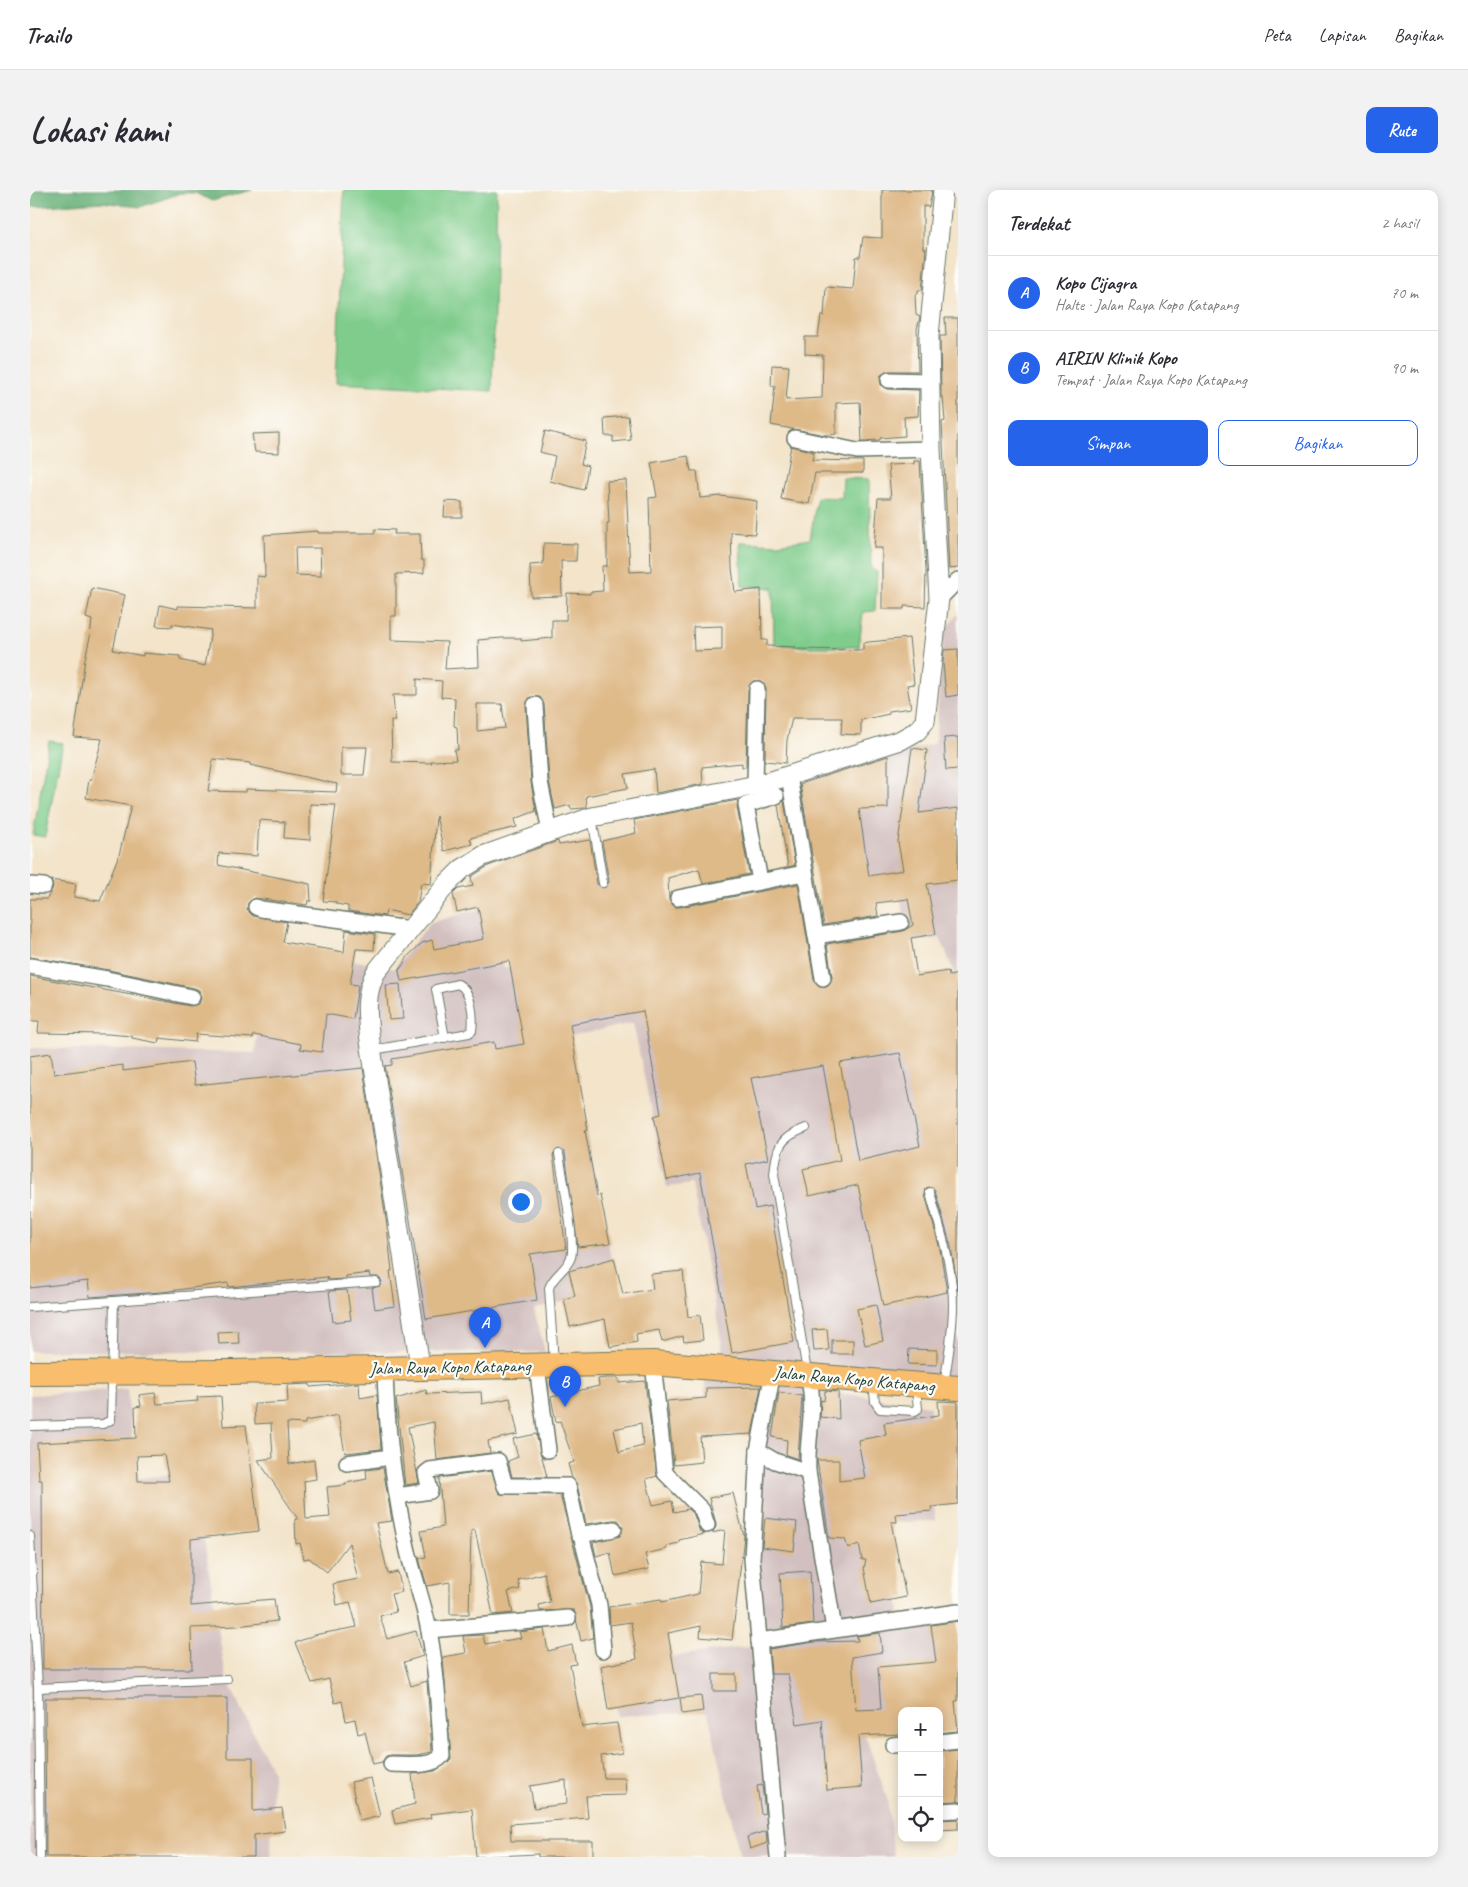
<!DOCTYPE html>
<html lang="id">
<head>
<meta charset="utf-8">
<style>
	:root { --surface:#fff; --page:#f2f2f3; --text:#2b2b33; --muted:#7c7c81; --line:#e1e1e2; --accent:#2563eb }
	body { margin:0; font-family:Caveat,sans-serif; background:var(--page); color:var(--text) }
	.controls { position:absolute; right:15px; bottom:15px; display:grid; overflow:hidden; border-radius:10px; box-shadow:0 2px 12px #0003 }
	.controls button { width:45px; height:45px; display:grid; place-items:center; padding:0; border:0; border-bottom:1px solid var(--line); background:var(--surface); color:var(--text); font:25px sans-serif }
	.you { position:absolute; left:490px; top:1011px; width:18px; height:18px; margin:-12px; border:4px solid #fff; border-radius:50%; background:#1a73e8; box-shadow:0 0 0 8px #1a73e833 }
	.badge { display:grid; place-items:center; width:32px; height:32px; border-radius:50%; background:var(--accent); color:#fff; font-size:16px; font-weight:700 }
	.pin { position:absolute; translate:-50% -41px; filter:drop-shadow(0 1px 2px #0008) }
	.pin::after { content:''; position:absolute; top:26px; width:18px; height:15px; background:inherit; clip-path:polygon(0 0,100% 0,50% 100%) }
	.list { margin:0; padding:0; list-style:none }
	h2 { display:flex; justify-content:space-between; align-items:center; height:65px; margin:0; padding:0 20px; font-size:21px }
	h2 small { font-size:16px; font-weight:400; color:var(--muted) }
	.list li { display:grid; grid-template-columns:32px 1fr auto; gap:15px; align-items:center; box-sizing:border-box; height:75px; padding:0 20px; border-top:1px solid var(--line) }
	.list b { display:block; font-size:19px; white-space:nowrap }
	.list p { margin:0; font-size:16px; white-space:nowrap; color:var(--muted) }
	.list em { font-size:16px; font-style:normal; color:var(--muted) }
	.actions { display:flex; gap:10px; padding:15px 20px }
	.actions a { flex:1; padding:11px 0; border:1px solid var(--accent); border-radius:10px; text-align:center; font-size:18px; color:var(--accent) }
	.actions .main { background:var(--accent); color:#fff }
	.icon { flex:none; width:28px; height:28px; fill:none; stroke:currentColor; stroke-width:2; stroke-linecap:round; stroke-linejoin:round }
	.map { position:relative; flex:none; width:928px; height:1667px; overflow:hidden; border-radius:10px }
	header { display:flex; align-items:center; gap:30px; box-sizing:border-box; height:70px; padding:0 25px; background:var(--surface); border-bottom:1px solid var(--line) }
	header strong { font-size:24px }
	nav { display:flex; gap:28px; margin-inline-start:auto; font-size:18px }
	.intro { display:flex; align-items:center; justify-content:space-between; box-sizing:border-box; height:120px; padding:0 30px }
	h1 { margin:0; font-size:35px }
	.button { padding:12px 22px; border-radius:10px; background:var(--accent); color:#fff; font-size:18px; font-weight:700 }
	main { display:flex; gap:30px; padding:0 30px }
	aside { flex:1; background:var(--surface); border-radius:10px; box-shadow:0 2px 12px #0003 }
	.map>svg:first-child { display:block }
</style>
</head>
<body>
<header>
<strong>Trailo</strong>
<nav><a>Peta</a><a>Lapisan</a><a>Bagikan</a></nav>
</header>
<div class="intro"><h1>Lokasi kami</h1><a class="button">Rute</a></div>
<main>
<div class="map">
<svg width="928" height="1667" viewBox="0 0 928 1667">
	<rect width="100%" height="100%" fill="#fdfcf7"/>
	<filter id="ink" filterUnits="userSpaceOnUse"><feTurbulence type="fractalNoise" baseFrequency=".02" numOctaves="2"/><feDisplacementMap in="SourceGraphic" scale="10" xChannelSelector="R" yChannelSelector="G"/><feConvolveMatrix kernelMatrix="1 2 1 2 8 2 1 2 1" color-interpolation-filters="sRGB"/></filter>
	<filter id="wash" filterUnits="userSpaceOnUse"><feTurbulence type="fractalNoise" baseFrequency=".0096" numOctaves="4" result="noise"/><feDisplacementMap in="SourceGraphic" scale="20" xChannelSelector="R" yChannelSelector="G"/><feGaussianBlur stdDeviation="1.12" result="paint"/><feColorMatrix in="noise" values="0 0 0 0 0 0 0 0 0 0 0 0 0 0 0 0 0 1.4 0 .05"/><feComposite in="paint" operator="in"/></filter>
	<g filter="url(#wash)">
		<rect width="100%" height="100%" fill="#f3e4ca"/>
		<g fill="#d2bfc0">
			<path d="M928 424V1193L843 1191 694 1166 662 994 637 997 603 833 538 847 587 1099 504 1119 515 1162 0 1161V858L225 863 235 785 258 756 364 779 400 733 467 714 474 778 552 765 537 665 630 655 641 747 770 729 786 797 925 784 910 748 881 751 864 686 815 691 805 623 771 631 765 593 905 553 914 441Z"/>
			<path d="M674 1184 900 1216 905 1331 862 1332 870 1425 928 1418V1510L827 1522 857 1608 864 1667H710L678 1522 587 1526 579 1475 721 1456 714 1358 727 1245 678 1247Z"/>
			<path d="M97 1199 106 1289 163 1281 196 1488 243 1582 241 1667H0V1205Z"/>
		</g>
		<g fill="#7fcc8c" stroke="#4f8460">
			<path d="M314 0H467L462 201 306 193Z"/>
			<path d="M813 288 839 289 841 379 847 382 845 421 833 422 829 457H773L744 454 743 398 712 396 710 352 747 354 780 349 787 307 812 308Z"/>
			<path d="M19 551 33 553 15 647 3 645Z"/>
		</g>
		<path fill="#67b078" stroke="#437656" d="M0 0H222L182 11 165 3H151L110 17 72 12 0 17Z"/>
		<g id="blocks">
			<g fill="#dfba89" fill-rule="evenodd">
				<path d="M852 0H902L899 17 893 16V58L896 59 892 100H888V104H885L886 125 890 127 887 139 888 181H859L851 185 850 189 851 195 858 199 889 200 888 226 874 227 875 246 850 248V250L832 251 830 212 806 213V244L795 245 741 235 745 196H741L742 175 759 176 756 210 792 208 793 165 775 164V147H788L791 126H794L796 97 823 99 826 67H830L833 47 852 48Z"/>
				<path d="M915 128H928V378L919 379 912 232 915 231 913 207H911L910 146H916Z"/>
				<path d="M598 226 601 250 583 252V246H575L574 228Z"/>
				<path d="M515 241 556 251 551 274 558 276 554 300 520 291 525 266 510 262Z"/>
				<path d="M249 243V263L225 262 222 244Z"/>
				<path d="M761 256 784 262 782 270 833 271V283H785L779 314 751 309Z"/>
				<path d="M658 266 661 281H667L670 308 691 306 727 311 725 344 701 342 702 378 705 402 731 399 732 450H737V456L766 457 765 459 833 460V453L839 452 879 448 884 494 877 495 881 518 859 521V524L831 530V545L811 544 812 528H762L757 550 756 573 735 571 736 499 731 491H723L718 499 716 577H712V573L672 577 673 594 626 603 624 579 595 584 598 598 556 606 557 617 554 618 541 619 540 615 525 619 519 591 514 514 510 507H500L496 516 501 593 506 621 485 629 487 637 440 648 442 654 414 661 406 626 401 694 391 693 388 712 378 725 356 720 355 726 318 721V716L306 714V712L293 711 306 615 280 614V650L254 648 255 632 229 630 227 666 189 663 188 675 280 694 281 711H278L277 715 225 708 218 713 217 719 223 726 257 732 253 752 314 762 316 740 345 744 344 760 326 759 320 794 328 795 323 829 296 824 292 862 270 859 271 854 224 845 223 848 166 844 165 852 129 848 128 853 102 848V846L78 844 8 843 9 831H0V786L160 816 169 814 171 808 169 800 164 798 79 780 0 767V709H17L23 697 21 690 46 694 44 707 70 711 89 665 101 616 56 608 59 590H61L72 549 44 547 55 469 60 447 62 430 56 428 62 398 95 405 83 460 113 466V463L150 466V470L175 476 181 440 142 434V437L126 436 130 415 148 419V416L227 418V386L235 387 234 345 288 341V343H345V339L365 340 364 344H390L391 370H394V383L366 384V426H361V450L417 452 415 479 449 477 448 450 472 448H491V451L522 448V430H536L537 403 560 404V402L573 401 572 376H577V333H579L577 291 596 290 600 382 621 381 619 308 627 307 621 273ZM265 358H290L291 386 266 385ZM692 436V460L664 461 663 437ZM387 489 412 491 411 507 425 508 424 536 427 537 428 560H424L426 570 401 571 402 573 362 572 361 531H365L363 505H387ZM447 514H472L475 538 447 541ZM311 557H337L334 585H311ZM183 569 220 573V575L307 594 306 602 216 599V602L178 601Z"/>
				<path d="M884 271H890L896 380 895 417 874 416V419H852V358H844L848 308H861L858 275 884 274Z"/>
				<path d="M415 311 432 312V327H414Z"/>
				<path d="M514 353 547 354 546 371H531L532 406 501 407 500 375 513 374Z"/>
				<path d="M928 459V505L916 507 913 473 914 460Z"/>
				<path d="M928 547V579L916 580 914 548Z"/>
				<path d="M882 558 897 560 889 623 928 618V690L897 694 906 744 881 748 887 786 918 781 919 786 928 784V1100L921 1057 905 1000 899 997 896 998 895 1004 910 1059 917 1102 853 1116 828 995 779 1006 773 979 810 970 793 876 721 888 738 969 716 974 725 1019 740 1016 764 1152 702 1163 670 983 637 990 624 926 631 924 613 821 540 834 558 940H555L567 1006 570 1005 580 1053 548 1057 535 963 528 959 523 965 536 1059 500 1064 507 1110 396 1129 355 876 362 875V869L464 852 465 859 494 854 479 771 371 791 369 781 379 765 392 753 402 750 404 759 454 749 448 717 427 722 423 704 428 699 443 696 441 687 458 676 528 651 529 655 560 650 567 694 574 698 579 692 572 651 606 643 604 630 708 610 707 617 719 684 673 694 669 679 638 688 639 710 645 717H650L768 694 784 790 789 797H795L799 795 802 787 797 754 873 741 883 735 878 709 846 713 848 726 794 735 770 594 858 566V618L829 619 839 686 873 680 868 652ZM870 863 890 956 828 971 810 873Z"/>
				<path d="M754 611 765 675 758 677 748 615Z"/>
				<path d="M370 794 373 829 359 830 356 795Z"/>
				<path d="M21 863 24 884 93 875V881L162 872 165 895 333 878 357 1036 362 1081H360L365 1116 345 1119 342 1098 350 1096 352 1091 348 1087H340L339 1083 316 1086V1089L298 1090 297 1087 199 1097 198 1093 132 1102 60 1107 58 1091 0 1098V866Z"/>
				<path d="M584 1068 593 1104 623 1099 621 1084 653 1081 658 1127 670 1125 673 1150 654 1152 653 1146 632 1152 629 1140 606 1144 607 1152 580 1157 575 1129 540 1137 534 1109 545 1106 539 1081Z"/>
				<path d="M317 1100 321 1130 303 1132 299 1101Z"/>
				<path d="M846 1115 853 1151 835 1155 827 1119Z"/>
				<path d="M797 1139 799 1160 784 1161 782 1140Z"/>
				<path d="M208 1141 209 1153 189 1154 188 1142Z"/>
				<rect x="802" y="1150" width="21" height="14"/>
				<path d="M879 1159 907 1160V1175L878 1174Z"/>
				<path d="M576 1188H588L589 1193 615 1191 627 1286 616 1289 623 1315 642 1311 644 1322 658 1319 664 1325 670 1342 675 1344 649 1350V1353L636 1356 637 1359 615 1364 619 1379 585 1386 580 1362 566 1366 563 1352 590 1346 593 1337 588 1330H583L556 1334 547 1294 542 1288 538 1274 544 1272 530 1231 526 1232 521 1207 569 1196 568 1189ZM611 1233 613 1256 589 1262 584 1239Z"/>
				<path d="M329 1193 330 1208 347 1205 351 1259 315 1263 308 1225 275 1231V1234L257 1233 259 1274 284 1270 286 1289 274 1291 276 1329 300 1327 297 1297 316 1295V1293L337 1289 336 1280 353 1278 362 1331 346 1333 358 1384 368 1382 372 1402 361 1404 366 1422 350 1426 357 1449 386 1441 393 1466 374 1472 381 1496 397 1491 402 1562 387 1565H361L356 1566 352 1572 343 1574 335 1542 328 1544 325 1529 316 1531 312 1511 305 1513 299 1489 282 1493 265 1453 284 1445 327 1437 320 1412 307 1415 303 1394 328 1389 319 1353 297 1382 279 1368 274 1369 270 1353 266 1354 265 1329H268L228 1270 243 1268 241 1233 225 1234 224 1214 258 1212 257 1195 280 1194V1197Z"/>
				<path d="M731 1197 722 1244 670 1247 672 1272 644 1275 637 1211 676 1208V1198Z"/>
				<path d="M396 1200 397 1204 451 1202 452 1214 480 1208 488 1244 458 1251 460 1263 407 1270 404 1232 378 1237 389 1293 375 1295 366 1209Z"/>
				<path d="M795 1201 808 1202 809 1229 790 1227 791 1210 794 1211Z"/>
				<path d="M749 1202 772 1206 768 1269 756 1265 757 1250 742 1247Z"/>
				<path d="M125 1203 127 1214 168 1211 167 1207 191 1206 193 1236 216 1235 229 1341 161 1349V1416L244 1409 247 1431 207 1436 161 1438 162 1479H13L12 1290H9L7 1253 106 1248 105 1217 111 1216 109 1205ZM134 1265 139 1291H108L107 1266Z"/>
				<path d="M908 1211 928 1212V1314L901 1317 902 1321 866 1324 867 1332H861L876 1407 841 1414 834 1378 836 1370H832L829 1354 818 1358 815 1349 799 1348 787 1270H809V1291L835 1288 828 1250 856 1245 854 1233 909 1225Z"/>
				<path d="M506 1244 517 1287H482L478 1271 488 1267 483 1249Z"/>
				<path d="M461 1281 470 1304 530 1305 560 1417 563 1448 551 1451 544 1420 510 1421 509 1415 520 1412 514 1383 488 1390 490 1399 478 1402 483 1423 463 1425 445 1340 441 1341 439 1424H420V1392L397 1396 389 1368 396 1367 391 1341 413 1337 409 1288Z"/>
				<path d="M703 1303 714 1346 702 1450 670 1447 671 1436 638 1443 649 1508 578 1520 571 1476 607 1469 601 1432 580 1435 579 1417 631 1409 632 1412 668 1404 671 1372 692 1374 695 1340 682 1343 686 1337V1333L679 1308Z"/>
				<path d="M735 1328 767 1332 764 1361 732 1357Z"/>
				<path d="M780 1381 783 1434 753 1438 750 1383Z"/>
				<path d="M928 1431V1511H925L928 1541 909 1543V1521H872V1544L828 1546 832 1597 797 1600 792 1530 767 1534 758 1484H741L739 1459 784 1452 828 1451 827 1446 850 1443 852 1462 822 1467 826 1520 851 1519 848 1477 906 1472 901 1435Z"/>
				<path d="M514 1439 518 1461 542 1455 546 1474 540 1475 552 1537 587 1533 592 1563 571 1566 574 1588H595L596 1605 556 1606 558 1628 480 1634 481 1651H563V1667H508V1664L446 1667 442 1619 400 1624 401 1628 365 1634 362 1620 385 1614 382 1584 405 1581 421 1569 413 1467 436 1463 433 1446 453 1445 455 1454 491 1448 489 1442ZM536 1590 537 1614 504 1618 500 1596Z"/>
				<rect x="683" y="1484" width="23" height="17"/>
				<path d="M671 1506 673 1521 652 1524 650 1508Z"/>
				<path d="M15 1508H197V1568H223V1621L252 1618 255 1641 224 1645V1667H16Z"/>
				<path d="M928 1559V1611L909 1612V1561Z"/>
				<path d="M341 1588 350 1626 330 1631 321 1592Z"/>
				<path d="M732 1595 735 1623 731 1624 727 1596Z"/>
				<path d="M928 1629V1639L909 1640V1630Z"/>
				<path d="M736 1641 737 1653 720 1659 717 1647Z"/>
			</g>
		</g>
	</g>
	<g filter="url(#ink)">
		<use href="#blocks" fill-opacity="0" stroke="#697768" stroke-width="1"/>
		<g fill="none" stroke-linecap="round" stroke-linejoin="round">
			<g stroke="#697768" stroke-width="10">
				<g id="service">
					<path d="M562 627 573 693"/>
					<path d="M343 860 439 843 442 841C444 826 442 801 428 794L406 799 415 848"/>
					<path d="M776 938C749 948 747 957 744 984L777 1182"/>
					<path d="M900 1002C910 1039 923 1077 923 1115 923 1142 918 1168 914 1195"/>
					<path d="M0 1117 346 1092"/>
					<path d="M524 1173 519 1098C523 1085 537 1080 541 1067 546 1054 532 983 529 964"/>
					<path d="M843 1193 845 1212 850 1219 885 1221 888 1219 886 1198"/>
					<path d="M0 1236 73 1234 81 1230 84 1111"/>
					<path d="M0 1346 8 1498 10 1667"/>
					<path d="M8 1498 197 1489"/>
				</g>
			</g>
			<g stroke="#697768" stroke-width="18">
				<g id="minor">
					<path d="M859 190 900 191"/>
					<path d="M765 248 827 261 901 259"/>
					<path d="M909 409 928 390"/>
					<path d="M505 515 510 592 520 642"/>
					<path d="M759 586 793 788"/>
					<path d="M725 595 727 499"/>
					<path d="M730 691 716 615 746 606"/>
					<path d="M0 695 14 696"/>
					<path d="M648 708 774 683"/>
					<path d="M226 717 231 719 380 739"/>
					<path d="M786 746 871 732"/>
					<path d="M0 776 77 789 162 807"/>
					<path d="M623 1173 635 1283 672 1320 677 1335"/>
					<path d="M507 1176 518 1260"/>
					<path d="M355 1177C356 1237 364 1298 377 1357 383 1385 394 1413 399 1441 407 1483 409 1524 412 1566 401 1578 376 1574 361 1574"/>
					<path d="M743 1182 728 1261 722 1369 748 1667"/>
					<path d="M778 1185C787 1219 776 1247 778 1282L804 1439"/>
					<path d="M728 1261 745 1271 778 1282"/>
					<path d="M317 1273 361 1267"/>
					<path d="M368 1306 400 1301 396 1283 400 1280 468 1271 475 1296H538L549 1345 584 1339"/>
					<path d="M551 1345 569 1415 573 1460"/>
					<path d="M399 1440 538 1428"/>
					<path d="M729 1451 928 1422"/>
					<path d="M909 1552 928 1550"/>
					<path d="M863 1555 872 1554"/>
					<path d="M909 1621 928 1620"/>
				</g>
			</g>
			<g stroke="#697768" stroke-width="21">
				<path id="tertiary" d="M390 1176 340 851C337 826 334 804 346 782L417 694 432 679 453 666 562 627 732 594 871 550 887 541 895 531 909 409 901 259 899 146 913 0"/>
			</g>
			<g stroke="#697768" stroke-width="26">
				<path id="primary" d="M0 1183 202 1182 623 1173 928 1198"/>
			</g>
			<use href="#service" stroke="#fff" stroke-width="8"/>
			<use href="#minor" stroke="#fff" stroke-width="15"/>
			<use href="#tertiary" stroke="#fff" stroke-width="19"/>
			<use href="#primary" stroke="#f9be6d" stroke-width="24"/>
		</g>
	</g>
	<g text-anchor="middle" stroke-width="4.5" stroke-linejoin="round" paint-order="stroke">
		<g font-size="18" fill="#1f3d34" stroke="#fdfcf7">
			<text transform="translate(420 1177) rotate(-1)" y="6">Jalan Raya Kopo Katapang</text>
			<text transform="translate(824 1189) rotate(5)" y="6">Jalan Raya Kopo Katapang</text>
		</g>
	</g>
</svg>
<div class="controls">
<button>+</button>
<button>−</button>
<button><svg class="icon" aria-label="locate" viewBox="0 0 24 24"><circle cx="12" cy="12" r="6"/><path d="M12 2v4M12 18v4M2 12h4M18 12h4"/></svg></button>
</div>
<div class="you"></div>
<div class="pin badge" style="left:455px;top:1158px">A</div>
<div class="pin badge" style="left:535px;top:1217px">B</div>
</div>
<aside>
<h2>Terdekat<small>2 hasil</small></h2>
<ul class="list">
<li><span class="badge">A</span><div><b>Kopo Cijagra</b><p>Halte · Jalan Raya Kopo Katapang</p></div><em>70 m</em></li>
<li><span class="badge">B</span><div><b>AIRIN Klinik Kopo</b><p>Tempat · Jalan Raya Kopo Katapang</p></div><em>90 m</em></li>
</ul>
<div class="actions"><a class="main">Simpan</a><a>Bagikan</a></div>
</aside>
</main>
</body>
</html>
